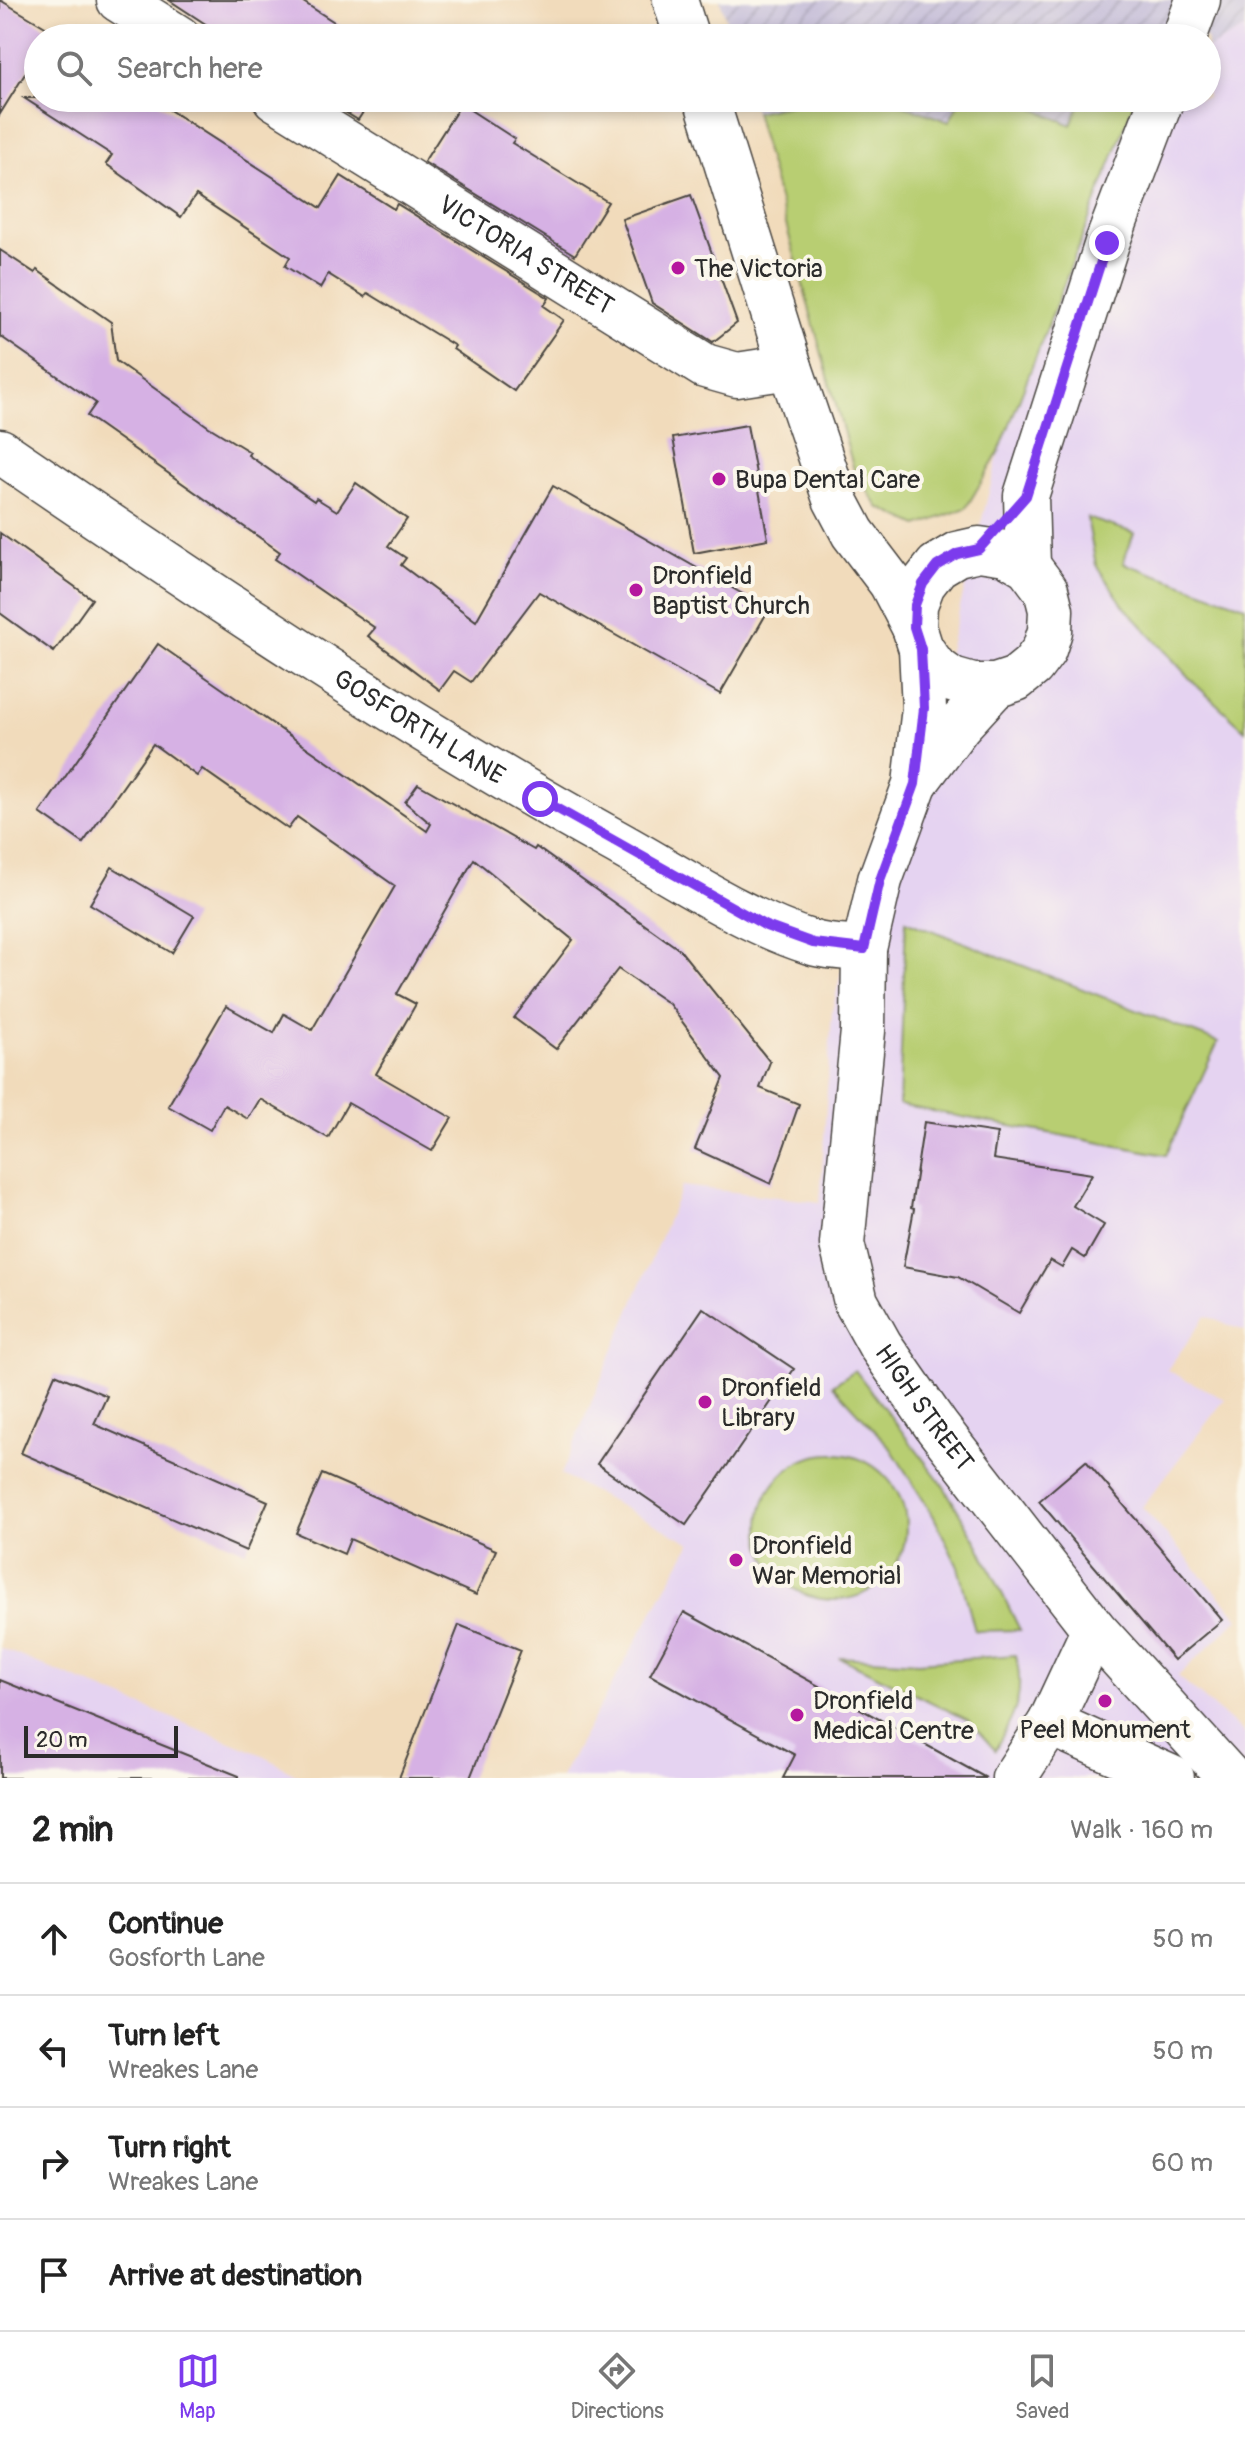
<!DOCTYPE html>
<html lang="en">
<head>
<meta charset="utf-8">
<style>
	:root { --surface:#fff; --page:#f6f6f6; --text:#222; --muted:#767676; --line:#e0e0e0; --accent:#7c3aed }
	body { margin:0; font-family:Pangolin,sans-serif; background:var(--page); color:var(--text) }
	.scale { position:absolute; left:24px; bottom:20px; width:154px; box-sizing:border-box; padding-left:8px; border:4px solid #2b2b2b; border-top:0; font-size:22px; line-height:28px; white-space:nowrap; color:#2b2b2b; -webkit-text-stroke:6px #fbf7ec; paint-order:stroke }
	.stop { position:absolute; width:24px; height:24px; margin:-18px; border:6px solid #7c3aed; border-radius:50%; background:#fff }
	.stop.end { background:#7c3aed; border-color:#fff; box-shadow:0 2px 8px #0008 }
	.list { margin:0; padding:0; list-style:none }
	h2 { display:flex; justify-content:space-between; align-items:center; height:104px; margin:0; padding:0 32px; font-size:34px }
	h2 small { font-size:26px; font-weight:400; color:var(--muted) }
	.list li { display:grid; grid-template-columns:52px 1fr auto; gap:24px; align-items:center; box-sizing:border-box; height:112px; padding:0 32px; border-top:2px solid var(--line) }
	.list b { display:block; font-size:30px; white-space:nowrap }
	.list p { margin:0; font-size:26px; white-space:nowrap; color:var(--muted) }
	.list em { font-size:26px; font-style:normal; color:var(--muted) }
	.icon { flex:none; width:44px; height:44px; fill:none; stroke:currentColor; stroke-width:2; stroke-linecap:round; stroke-linejoin:round }
	.map { position:relative; flex:none; width:1245px; height:1778px; overflow:hidden }
	.search { position:absolute; background:var(--surface); box-shadow:0 4px 12px #0003; left:24px; right:24px; top:24px; height:88px; display:flex; align-items:center; gap:20px; box-sizing:border-box; padding:0 28px; border-radius:44px; color:var(--muted); font-size:30px }
	.sheet { height:552px; background:var(--surface) }
	nav { display:flex; justify-content:space-around; align-items:center; box-sizing:border-box; height:112px; border-top:2px solid var(--line); background:var(--surface); font-size:22px; color:var(--muted) }
	nav a { display:grid; justify-items:center; gap:4px }
	nav .on { color:var(--accent) }
	.map>svg:first-child { display:block }
</style>
</head>
<body>
<div class="map">
<svg width="1245" height="1778" viewBox="0 0 1245 1778">
	<defs>
		<pattern id="industrial-furrows" width="10" height="10" patternUnits="userSpaceOnUse" patternTransform="scale(2)"><rect width="10" height="10" fill="#c7c0d9"/><path d="M-1 1l2-2M0 10L10 0M9 11l2-2" fill="none" stroke="#aba5ba"/></pattern>
	</defs>
	<rect width="100%" height="100%" fill="#fbf7ec"/>
	<filter id="ink" filterUnits="userSpaceOnUse"><feTurbulence type="fractalNoise" baseFrequency=".0125" numOctaves="2"/><feDisplacementMap in="SourceGraphic" scale="16" xChannelSelector="R" yChannelSelector="G"/><feConvolveMatrix kernelMatrix="1 2 1 2 8 2 1 2 1" color-interpolation-filters="sRGB"/></filter>
	<filter id="wash" filterUnits="userSpaceOnUse"><feTurbulence type="fractalNoise" baseFrequency=".006" numOctaves="4" result="noise"/><feDisplacementMap in="SourceGraphic" scale="32" xChannelSelector="R" yChannelSelector="G"/><feGaussianBlur stdDeviation="1.8" result="paint"/><feColorMatrix in="noise" values="0 0 0 0 0 0 0 0 0 0 0 0 0 0 0 0 0 1.4 0 .05"/><feComposite in="paint" operator="in"/></filter>
	<g filter="url(#wash)">
		<rect width="100%" height="100%" fill="#f1dbbb"/>
		<g fill="#e5d3f1">
			<path d="M1245 28V1331L1206 1316 1167 1370 1225 1399 1142 1507 1239 1618 1178 1676 1245 1734V1778H560L691 1543 561 1475 682 1186 820 1202 832 1012 873 833 938 694 999 452 1136 98H1207V49Z"/>
			<path d="M0 1648 260 1754 302 1778H0Z"/>
		</g>
		<g fill="url(#industrial-furrows)">
			<path d="M720 0H1245V28L1207 49V38H732Z"/>
			<path d="M751 98H822L755 112Z"/>
			<path d="M885 98H961L950 122Z"/>
			<path d="M1010 98H1082L1072 125Z"/>
		</g>
		<g fill="#b8ce72" stroke="#727c4e" stroke-width="2">
			<path d="M822 98H885L949 122 961 98H1010L1071 125 1082 98H1136L999 452 966 508 918 526 878 507 854 470 755 112Z"/>
			<path d="M1087 518 1134 533 1123 563 1245 606V730L1194 683 1124 606 1096 565Z"/>
			<path d="M906 920 1218 1042 1166 1155 899 1105Z"/>
			<path d="M855 1370 943 1485 979 1546 1020 1630 975 1631 958 1567 934 1517 890 1447 833 1385Z"/>
			<circle cx="833" cy="1527" r="73"/>
			<path d="M1016 1655C1025 1700 1015 1712 995 1750L968 1720 839 1657 918 1662Z"/>
		</g>
		<g id="blocks">
			<g fill="#d6b1e4">
				<path d="M0 0 52 31 48 38H38V53L0 114Z"/>
				<path d="M169 0H300L359 38H227Z"/>
				<path d="M24 98H151L321 208 341 176 394 209 397 204 549 298 544 306 564 320 514 391 453 349 455 346 368 293 365 297 328 274 320 288 285 266 290 257 196 195 181 217 106 164 112 155Z"/>
				<path d="M322 98H372L358 120Z"/>
				<path d="M461 104 515 139 512 143 608 202 575 255 424 162Z"/>
				<path d="M691 195 737 323 713 342 652 303 622 219Z"/>
				<path d="M0 250 35 273 37 270 111 322 116 361 209 427 250 452 248 455 314 501 316 498 337 511 356 483 407 519 388 546 406 558 401 565 476 621 553 486 769 609 720 694 539 592 471 682 454 671 440 690 368 636 375 628 275 559 280 552 87 416 96 403 0 336Z"/>
				<path d="M747 425 768 539 694 553 673 438Z"/>
				<path d="M0 533 92 599 54 652 0 613Z"/>
				<path d="M158 644 427 831 431 824 405 802 418 784 534 850 536 847 680 950 770 1062 760 1088 799 1104 771 1184 695 1149 724 1078 669 1004 618 969 556 1049 514 1018 573 940 474 859 397 994 416 1004 376 1074 452 1118 432 1151 348 1103 328 1138 260 1099 248 1119 224 1105 210 1130 168 1106 226 1006 274 1033 284 1014 312 1030 395 886 297 817 288 829 202 769 197 776 153 744 83 843 40 813Z"/>
				<path d="M112 867 194 916 172 953 90 904Z"/>
				<path d="M924 1122 997 1133 993 1159 1092 1174 1073 1206 1104 1225 1085 1258 1072 1250 1062 1267 1050 1260 1019 1313 958 1277 903 1267 914 1209 911 1208Z"/>
				<path d="M703 1308 794 1369 686 1525 597 1464Z"/>
				<path d="M55 1374 107 1396 94 1424 268 1501 246 1551 21 1453Z"/>
				<path d="M1086 1461 1222 1620 1174 1660 1039 1501Z"/>
				<path d="M322 1474 496 1550 476 1595 350 1539 344 1554 296 1533Z"/>
				<path d="M684 1612 908 1735 986 1778H783L795 1755 650 1675Z"/>
				<path d="M459 1625 521 1650 470 1778H399Z"/>
				<path d="M0 1680 239 1776V1778H0Z"/>
			</g>
		</g>
	</g>
	<g filter="url(#ink)">
		<use href="#blocks" fill-opacity="0" stroke="#494541" stroke-width="2"/>
		<g fill="none" stroke-linecap="round" stroke-linejoin="round">
			<g stroke="#494541" stroke-width="47">
				<g id="street">
					<path d="M119 0 179 38"/>
					<path id="s1" d="M275 98 705 366 737 375 790 367"/>
					<path d="M1050 1723 1172 1778"/>
					<path d="M1014 1778 1050 1723 1094 1629"/>
				</g>
			</g>
			<g stroke="#494541" stroke-width="47">
				<g id="secondary">
					<path d="M675 0 687 38"/>
					<path d="M1184 38 1198 0"/>
					<path d="M706 98 790 367 835 499 853 533 891 583 914 627"/>
					<path id="s2" d="M0 451C199 587 401 723 612 840 674 874 743 921 810 942 827 948 847 947 864 949"/>
					<path d="M1028 566 1026 496 1107 243 1162 98"/>
					<path id="s3" d="M921 649 934 667 952 680 973 686H995L1016 679 1032 666 1044 650 1050 631 1051 610 1046 590 1028 566 1006 553 979 549 957 554 937 566 923 584 915 605 914 627 921 649 924 708 915 784 880 880 864 949 863 1031 842 1244 856 1302 880 1345 937 1427 1094 1629 1230 1778"/>
					<path d="M916 782 959 725 995 686"/>
				</g>
			</g>
			<use href="#street" stroke="#fff" stroke-width="44"/>
			<use href="#secondary" stroke="#fff" stroke-width="44"/>
		</g>
	</g>
	<g fill="none" stroke-linecap="round" stroke-linejoin="round" filter="url(#ink)">
		<path stroke="#7c3aed" stroke-width="10" d="M540 799 766 926 813 943 864 949 880 880 915 784 924 708 921 649 914 627 915 605 923 584 937 566 957 554 979 549 1026 496 1107 243"/>
	</g>
	<g fill="#b5179e" stroke="#fbf7ec" stroke-width="3">
		<circle cx="678" cy="268" r="8"/>
		<circle cx="719" cy="479" r="8"/>
		<circle cx="636" cy="590" r="8"/>
		<circle cx="705" cy="1402" r="8"/>
		<circle cx="736" cy="1560" r="8"/>
		<circle cx="1105" cy="1701" r="8"/>
		<circle cx="797" cy="1715" r="8"/>
	</g>
	<g text-anchor="middle" stroke-width="8" stroke-linejoin="round" paint-order="stroke">
		<g font-size="26" fill="#2b2b2b" stroke="#fbf7ec">
			<text dy="9" stroke="none"><textPath href="#s1" startOffset="296">VICTORIA STREET</textPath></text>
			<text dy="9" stroke="none"><textPath href="#s2" startOffset="502">GOSFORTH LANE</textPath></text>
			<text dy="9" stroke="none"><textPath href="#s3" startOffset="1222">HIGH STREET</textPath></text>
		</g>
		<g font-size="26" fill="#2b2b2b" stroke="#fbf7ec" text-anchor="start">
			<text x="694" y="277">The Victoria</text>
			<text x="735" y="488">Bupa Dental Care</text>
			<text x="652" y="584">Dronfield<tspan x="652" dy="30">Baptist Church</tspan></text>
			<text x="721" y="1396">Dronfield<tspan x="721" dy="30">Library</tspan></text>
			<text x="752" y="1554">Dronfield<tspan x="752" dy="30">War Memorial</tspan></text>
			<text x="813" y="1709">Dronfield<tspan x="813" dy="30">Medical Centre</tspan></text>
			<text x="1105" y="1738" text-anchor="middle">Peel Monument</text>
		</g>
	</g>
</svg>
<div class="scale">20 m</div>
<div class="stop" style="left:540px;top:799px"></div>
<div class="stop end" style="left:1107px;top:243px"></div>
<div class="search"><svg class="icon" aria-label="search" viewBox="0 0 24 24"><circle cx="10" cy="10" r="6"/><path d="M15 15l6 6"/></svg>Search here</div>
</div>
<section class="sheet">
<h2>2 min<small>Walk · 160 m</small></h2>
<ul class="list">
<li><svg class="icon" aria-label="ahead" viewBox="0 0 24 24"><path d="M12 20V5M6 11l6-6 6 6"/></svg><div><b>Continue</b><p>Gosforth Lane</p></div><em>50 m</em></li>
<li><svg class="icon" aria-label="left" viewBox="0 0 24 24"><path d="M17 20v-9H6M10 6l-5 5 5 5"/></svg><div><b>Turn left</b><p>Wreakes Lane</p></div><em>50 m</em></li>
<li><svg class="icon" aria-label="right" viewBox="0 0 24 24"><path d="M7 20v-9h11M14 6l5 5-5 5"/></svg><div><b>Turn right</b><p>Wreakes Lane</p></div><em>60 m</em></li>
<li><svg class="icon" aria-label="arrive" viewBox="0 0 24 24"><path d="M6 21V4h12l-3 4 3 4H6"/></svg><div><b>Arrive at destination</b></div></li>
</ul>
</section>
<nav>
<a class="on"><svg class="icon" aria-label="map" viewBox="0 0 24 24"><path d="M3 6l6-2 6 2 6-2v14l-6 2-6-2-6 2zM9 4v14M15 6v14"/></svg>Map</a>
<a><svg class="icon" aria-label="directions" viewBox="0 0 24 24"><path d="M12 3l9 9-9 9-9-9zM9 14v-3h6M13 9l2 2-2 2"/></svg>Directions</a>
<a><svg class="icon" aria-label="saved" viewBox="0 0 24 24"><path d="M7 4h10v16l-5-4-5 4z"/></svg>Saved</a>
</nav>
</body>
</html>
